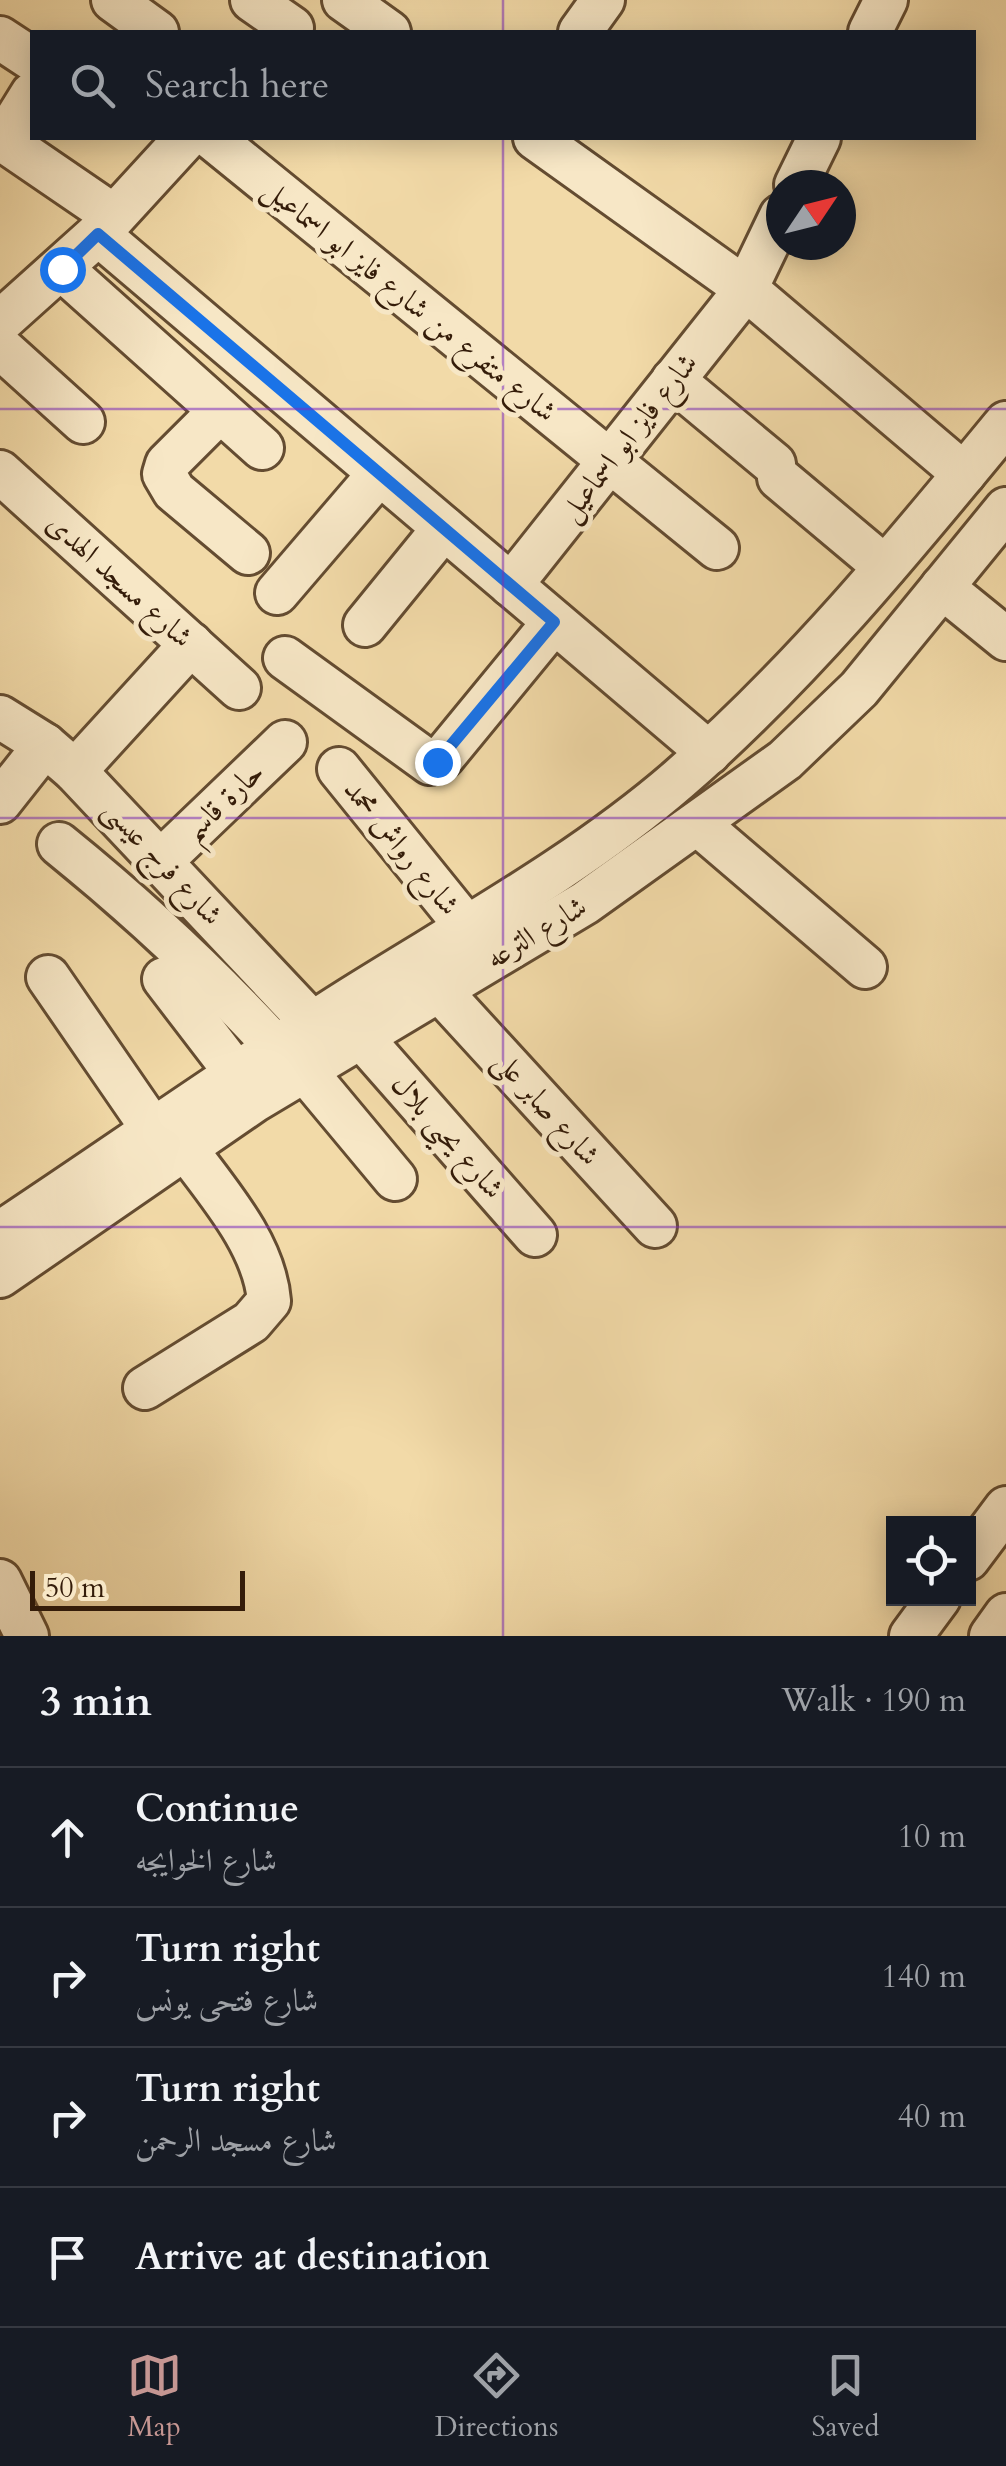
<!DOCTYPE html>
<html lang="en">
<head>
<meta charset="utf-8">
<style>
	:root { --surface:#171b24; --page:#242831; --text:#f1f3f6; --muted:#9ea1a6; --line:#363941; --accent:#c59692 }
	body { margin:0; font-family:Cardo,Amiri,serif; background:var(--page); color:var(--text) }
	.controls { position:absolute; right:30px; bottom:30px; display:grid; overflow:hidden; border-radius:0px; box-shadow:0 5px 25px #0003 }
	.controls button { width:90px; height:90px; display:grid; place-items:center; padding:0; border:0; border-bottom:2px solid var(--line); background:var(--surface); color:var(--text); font:50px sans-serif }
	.compass { position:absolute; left:766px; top:170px; width:90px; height:90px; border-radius:50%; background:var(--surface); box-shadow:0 5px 25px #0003; rotate:55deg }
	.scale { position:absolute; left:30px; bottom:25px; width:215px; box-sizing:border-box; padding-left:10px; border:5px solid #341c09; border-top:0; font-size:28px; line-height:35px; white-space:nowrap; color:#341c09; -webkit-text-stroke:8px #f7e7c6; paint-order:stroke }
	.stop { position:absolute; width:30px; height:30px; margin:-22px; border:8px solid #1a73e8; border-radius:50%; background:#fff }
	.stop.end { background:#1a73e8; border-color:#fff; box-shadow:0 2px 10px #0008 }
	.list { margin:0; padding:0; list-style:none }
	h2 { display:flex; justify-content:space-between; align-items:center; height:130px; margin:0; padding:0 40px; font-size:42px }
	h2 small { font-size:32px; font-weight:400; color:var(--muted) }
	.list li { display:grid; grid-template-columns:65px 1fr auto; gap:30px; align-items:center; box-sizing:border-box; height:140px; padding:0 40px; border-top:2px solid var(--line) }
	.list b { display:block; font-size:38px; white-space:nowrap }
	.list p { margin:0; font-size:32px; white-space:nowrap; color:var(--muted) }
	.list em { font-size:32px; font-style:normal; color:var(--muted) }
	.icon { flex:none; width:55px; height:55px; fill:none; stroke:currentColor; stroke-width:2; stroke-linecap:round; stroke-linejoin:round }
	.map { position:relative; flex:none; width:1006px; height:1636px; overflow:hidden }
	.search { position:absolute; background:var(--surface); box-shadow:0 5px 25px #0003; left:30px; right:30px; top:30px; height:110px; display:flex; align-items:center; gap:25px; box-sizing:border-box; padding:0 35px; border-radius:0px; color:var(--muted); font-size:38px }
	.sheet { height:690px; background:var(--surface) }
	nav { display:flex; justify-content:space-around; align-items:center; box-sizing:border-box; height:140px; border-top:2px solid var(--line); background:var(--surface); font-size:28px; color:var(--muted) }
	nav a { display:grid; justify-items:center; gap:5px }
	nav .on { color:var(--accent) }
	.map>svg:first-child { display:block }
</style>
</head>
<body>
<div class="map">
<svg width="1006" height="1636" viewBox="0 0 1006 1636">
	<rect width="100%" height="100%" fill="#f2daa8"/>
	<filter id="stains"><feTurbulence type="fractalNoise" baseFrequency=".002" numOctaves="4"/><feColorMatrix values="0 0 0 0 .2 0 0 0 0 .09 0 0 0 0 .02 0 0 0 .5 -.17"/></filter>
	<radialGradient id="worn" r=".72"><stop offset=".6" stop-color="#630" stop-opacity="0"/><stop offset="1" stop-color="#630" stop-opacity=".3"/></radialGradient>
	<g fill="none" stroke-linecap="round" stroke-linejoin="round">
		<g stroke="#644c31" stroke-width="48">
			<g id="minor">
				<path d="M113 0 157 32"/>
				<path d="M252 0 292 28"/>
				<path d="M344 0 389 32"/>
				<path d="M580 32 603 0"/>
				<path d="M870 32 886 0"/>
				<path d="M0 38 32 59"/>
				<path d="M0 138 114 216"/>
				<path d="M212 138 717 548"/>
				<path d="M535 138 746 289 964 474"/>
				<path d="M3 141 32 94"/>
				<path d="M796 185 819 138"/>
				<path d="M98 234 709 753"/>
				<path d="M62 269 262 448"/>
				<path d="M0 322 98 234 186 138"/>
				<path d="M0 347 83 422"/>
				<path d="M673 380 774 464"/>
				<path d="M220 411 167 464 164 474 174 491 248 553"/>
				<path d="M0 472 239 688"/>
				<path d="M779 478 885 567"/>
				<path d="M511 585 746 289 781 216"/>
				<path d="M942 587 1006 639"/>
				<path d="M277 593 379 474"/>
				<path d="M365 625 444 528"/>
				<path d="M285 658 430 763 443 757 554 622"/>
				<path d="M0 717 45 745 75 771 312 1023"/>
				<path d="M339 769 466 926"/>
				<path d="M75 771 191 644"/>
				<path d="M0 802 45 745"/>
				<path d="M699 825 865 967"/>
				<path d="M59 844C137 907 208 973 276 1047"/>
				<path d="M162 860 285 742"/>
				<path d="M48 977 154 1131"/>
				<path d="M164 979 236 1073"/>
				<path d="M439 990 655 1226"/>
				<path d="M361 1037 535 1235"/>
				<path d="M305 1071 395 1179"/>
				<path d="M0 1233C118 1155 233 1073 352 998 462 929 581 864 679 779 800 674 904 547 1006 423"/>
				<path d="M0 1276 254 1101 585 903 785 760 859 689 1006 509"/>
				<path d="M145 1388 251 1322 269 1301C264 1237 205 1179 170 1127"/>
				<path d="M968 1559 1006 1508"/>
				<path d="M0 1581 27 1636"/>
				<path d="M911 1636 939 1598"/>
				<path d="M991 1636 1006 1615"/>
			</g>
		</g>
		<use href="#minor" stroke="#f7e7c6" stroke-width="42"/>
	</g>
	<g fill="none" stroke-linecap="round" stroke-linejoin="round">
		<path stroke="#1a73e8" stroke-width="12" d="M62 269 98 234 554 622 437 762"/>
	</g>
	<path fill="none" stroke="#7b2cbf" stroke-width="2.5" stroke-opacity="0.55" d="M503 0V32M503 138V1636M0 409H1006M0 818H1006M0 1227H1006"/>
	<g text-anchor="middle" stroke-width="10" stroke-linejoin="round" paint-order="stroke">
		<g font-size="30" fill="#341c09" stroke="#f7e7c6">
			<text transform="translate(410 300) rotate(39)" y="10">شارع متفرع من شارع فايز ابو اسماعيل</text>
			<text transform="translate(628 437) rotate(-52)" y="10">شارع فايز ابو اسماعيل</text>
			<text transform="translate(120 580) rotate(42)" y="10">شارع مسجد الهدى</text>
			<text transform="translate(223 801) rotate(-44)" y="10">حارة قاسم</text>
			<text transform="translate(402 847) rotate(51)" y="10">شارع رواش محمد</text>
			<text transform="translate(163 862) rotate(47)" y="10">شارع فرج عيسى</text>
			<text transform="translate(536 932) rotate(-31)" y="10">شارع الترعه</text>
			<text transform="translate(547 1108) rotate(48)" y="10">شارع صابر على</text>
			<text transform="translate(448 1136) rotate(49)" y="10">شارع يحيى بلال</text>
		</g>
	</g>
	<rect width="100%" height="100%" filter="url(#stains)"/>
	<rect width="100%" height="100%" fill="url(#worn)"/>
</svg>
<div class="controls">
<button><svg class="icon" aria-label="locate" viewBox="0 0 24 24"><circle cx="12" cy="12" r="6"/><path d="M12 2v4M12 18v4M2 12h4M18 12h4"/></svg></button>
</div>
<svg class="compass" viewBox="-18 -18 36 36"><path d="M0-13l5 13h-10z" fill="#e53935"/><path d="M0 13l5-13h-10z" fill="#9ea1a6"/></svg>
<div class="scale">50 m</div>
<div class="stop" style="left:62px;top:269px"></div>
<div class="stop end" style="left:437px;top:762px"></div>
<div class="search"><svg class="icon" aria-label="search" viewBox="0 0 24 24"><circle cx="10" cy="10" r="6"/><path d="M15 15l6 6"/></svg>Search here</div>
</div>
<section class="sheet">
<h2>3 min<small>Walk · 190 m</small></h2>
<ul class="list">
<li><svg class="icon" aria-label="ahead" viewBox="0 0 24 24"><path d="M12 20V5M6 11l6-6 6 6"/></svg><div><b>Continue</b><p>شارع الخوايجه</p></div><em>10 m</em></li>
<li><svg class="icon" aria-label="right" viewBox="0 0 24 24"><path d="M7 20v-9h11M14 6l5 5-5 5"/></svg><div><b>Turn right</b><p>شارع فتحى يونس</p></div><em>140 m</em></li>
<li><svg class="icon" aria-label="right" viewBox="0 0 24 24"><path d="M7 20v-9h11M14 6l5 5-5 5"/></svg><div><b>Turn right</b><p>شارع مسجد الرحمن</p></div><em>40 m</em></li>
<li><svg class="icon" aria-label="arrive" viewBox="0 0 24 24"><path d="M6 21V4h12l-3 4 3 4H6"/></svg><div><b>Arrive at destination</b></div></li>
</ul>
</section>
<nav>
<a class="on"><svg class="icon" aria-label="map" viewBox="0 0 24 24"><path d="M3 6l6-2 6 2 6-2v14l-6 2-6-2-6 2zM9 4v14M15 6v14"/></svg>Map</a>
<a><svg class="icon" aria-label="directions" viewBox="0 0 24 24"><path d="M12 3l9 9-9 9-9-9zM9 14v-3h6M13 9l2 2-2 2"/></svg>Directions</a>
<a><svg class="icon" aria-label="saved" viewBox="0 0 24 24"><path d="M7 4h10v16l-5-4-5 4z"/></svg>Saved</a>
</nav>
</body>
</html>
